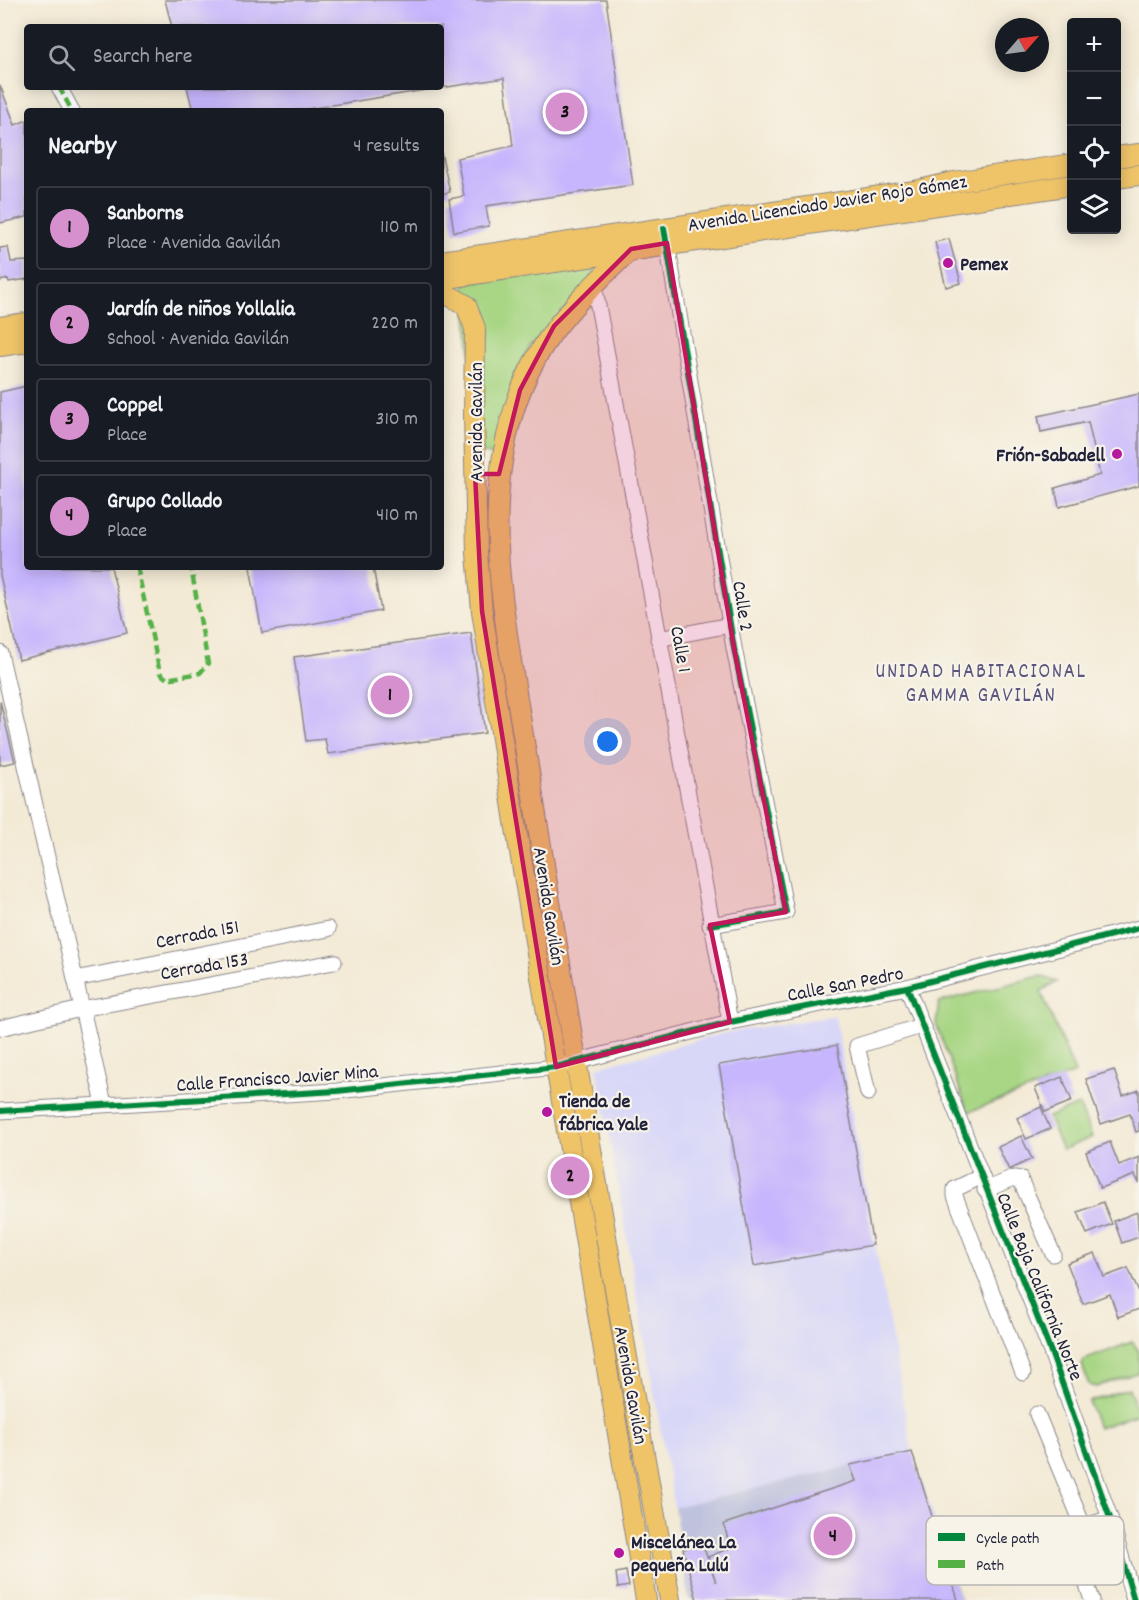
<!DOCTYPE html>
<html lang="en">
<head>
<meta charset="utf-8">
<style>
	:root { --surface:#171b24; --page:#20242c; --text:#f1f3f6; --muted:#9ea1a6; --line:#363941; --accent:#d690ce }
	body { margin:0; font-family:Dekko,sans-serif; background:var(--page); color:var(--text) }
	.controls { position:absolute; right:18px; top:18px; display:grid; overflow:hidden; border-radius:6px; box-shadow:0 3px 15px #0003 }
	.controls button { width:54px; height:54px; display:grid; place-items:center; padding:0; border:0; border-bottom:2px solid var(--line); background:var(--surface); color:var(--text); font:30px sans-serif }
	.compass { position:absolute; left:995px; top:18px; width:54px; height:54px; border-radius:50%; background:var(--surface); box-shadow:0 3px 15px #0003; rotate:62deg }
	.you { position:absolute; left:608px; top:742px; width:21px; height:21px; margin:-15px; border:4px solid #fff; border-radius:50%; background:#1a73e8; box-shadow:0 0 0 9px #1a73e833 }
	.badge { display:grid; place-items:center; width:39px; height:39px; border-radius:50%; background:var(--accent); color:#111; font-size:20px; font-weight:700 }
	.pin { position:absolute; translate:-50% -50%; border:3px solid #fff; box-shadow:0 2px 6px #0006 }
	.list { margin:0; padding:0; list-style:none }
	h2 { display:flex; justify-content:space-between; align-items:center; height:78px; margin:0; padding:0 24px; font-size:26px }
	h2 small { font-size:20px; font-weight:400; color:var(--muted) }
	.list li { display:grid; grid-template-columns:39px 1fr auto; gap:18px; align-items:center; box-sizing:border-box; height:84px; margin:0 12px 12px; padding:0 12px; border:2px solid var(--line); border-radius:6px }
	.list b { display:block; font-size:22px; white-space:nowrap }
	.list p { margin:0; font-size:20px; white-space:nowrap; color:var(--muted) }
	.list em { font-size:20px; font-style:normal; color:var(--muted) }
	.icon { flex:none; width:33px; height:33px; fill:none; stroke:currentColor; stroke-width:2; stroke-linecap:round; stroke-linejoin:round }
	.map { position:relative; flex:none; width:1139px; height:1600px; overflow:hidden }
	.search { position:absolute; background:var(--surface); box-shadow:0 3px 15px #0003; left:24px; top:24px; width:420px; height:66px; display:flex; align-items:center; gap:15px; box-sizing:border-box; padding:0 21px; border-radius:6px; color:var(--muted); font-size:22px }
	.panel { position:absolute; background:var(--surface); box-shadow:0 3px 15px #0003; left:24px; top:108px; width:420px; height:462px; border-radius:6px }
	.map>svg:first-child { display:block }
</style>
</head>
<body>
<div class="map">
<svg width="1139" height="1600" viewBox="0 0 1139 1600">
	<rect width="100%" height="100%" fill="#f7f3e8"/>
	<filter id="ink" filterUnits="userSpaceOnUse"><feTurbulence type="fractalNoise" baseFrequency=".0167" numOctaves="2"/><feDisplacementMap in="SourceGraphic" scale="12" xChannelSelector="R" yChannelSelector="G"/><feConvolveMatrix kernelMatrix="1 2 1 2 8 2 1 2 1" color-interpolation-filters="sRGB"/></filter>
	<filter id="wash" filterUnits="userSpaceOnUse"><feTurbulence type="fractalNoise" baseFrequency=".008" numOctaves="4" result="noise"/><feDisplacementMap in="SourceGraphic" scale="24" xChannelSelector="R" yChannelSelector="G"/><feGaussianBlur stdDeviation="1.35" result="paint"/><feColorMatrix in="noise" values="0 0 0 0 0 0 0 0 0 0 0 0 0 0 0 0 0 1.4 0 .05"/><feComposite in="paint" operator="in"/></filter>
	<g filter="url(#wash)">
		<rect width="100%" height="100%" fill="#f3ead5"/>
		<path fill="#d8d7f8" d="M835 1016 912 1452 674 1507 597 1067 729 1032Z"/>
		<path fill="#bfc2dd" d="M912 1452 961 1600H689L674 1507Z"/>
		<g fill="#a8d684" stroke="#657c60" stroke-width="1.5">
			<path d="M597 263 591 282 530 347 512 391 495 457 481 452 464 283Z"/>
			<path d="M489 494 567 1055 561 1057 491 613 484 506 485 498Z"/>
			<path d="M1040 976 1057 982 1041 991 1075 1073 968 1112 936 1024 939 1002Z"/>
			<path d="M1079 1105 1092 1137 1062 1150 1048 1117Z"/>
			<path d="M1132 1342 1139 1351V1372L1097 1387 1089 1385 1082 1365 1084 1360Z"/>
			<path d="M1129 1388 1138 1414 1098 1428 1089 1402Z"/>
		</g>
		<g id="blocks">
			<g fill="#c7b6fd">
				<path d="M165 0H606L633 185 486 206 489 226 454 232 449 199 464 196 457 158 513 146 504 78 441 88V27H172Z"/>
				<path d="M0 85 15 125 27 120V217L0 223Z"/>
				<path d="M187 87H438V88L295 111H193Z"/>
				<path d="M441 152 450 192 441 194Z"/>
				<path d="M949 239 961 283 946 287 935 242Z"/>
				<path d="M8 247 11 262 27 261V279L9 282 8 279 0 281V248Z"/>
				<path d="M27 386V567H111L127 633 19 660 0 575V392Z"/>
				<path d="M1139 394V486L1059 507 1055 488 1100 475 1088 422 1041 432 1038 416Z"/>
				<path d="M250 567H373L381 611 262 633Z"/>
				<path d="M471 633 485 733 328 754 325 739 306 741 294 657Z"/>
				<path d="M0 701 15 762 0 765Z"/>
				<path d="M837 1045 873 1245 754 1266 719 1065Z"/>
				<path d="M1114 1070 1123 1096 1139 1090V1131L1136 1132 1130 1114 1101 1124 1086 1079Z"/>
				<path d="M1062 1077 1072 1101 1045 1112 1035 1088Z"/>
				<path d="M1041 1107 1050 1129 1026 1139 1017 1118Z"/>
				<path d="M1021 1136 1032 1159 1009 1170 998 1147Z"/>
				<path d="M1110 1142 1119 1165 1139 1157V1183L1135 1175 1100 1188 1086 1152Z"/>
				<path d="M1103 1202 1112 1224 1087 1234 1078 1212Z"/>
				<path d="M1137 1212 1139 1237 1122 1243 1114 1221Z"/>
				<path d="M1095 1253 1104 1277 1128 1268 1139 1293V1309L1118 1317 1110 1294 1083 1304 1067 1263Z"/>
				<path d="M912 1452 958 1600H697L683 1549 702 1543 716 1582 708 1557 730 1548 724 1524 856 1481 850 1465Z"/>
				<path d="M626 1571 629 1586 618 1588 616 1573Z"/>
			</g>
		</g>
	</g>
	<g filter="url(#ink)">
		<use href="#blocks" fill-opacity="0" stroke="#8a8688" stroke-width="1.5"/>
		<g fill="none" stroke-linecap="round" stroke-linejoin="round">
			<g stroke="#8a8688" stroke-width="17">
				<g id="minor">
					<path d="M59 87 72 111"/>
					<path d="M666 236 734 648 786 912 710 925"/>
					<path d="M594 284 730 1022"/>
					<path d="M658 639 730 625"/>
					<path d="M0 653 104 1104"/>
					<path d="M75 979 328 929"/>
					<path d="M907 987 1051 1352 1110 1518 1134 1600"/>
					<path d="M0 1028 81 1009 334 962"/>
					<path d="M868 1093 857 1046 921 1026"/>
					<path d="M0 1111 337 1091 556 1067 730 1022 907 987 1139 928"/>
					<path d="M980 1177 955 1189V1196L1023 1373"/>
					<path d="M985 1190 1014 1178 1020 1179 1053 1254"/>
					<path d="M1037 1414 1082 1523 1089 1525 1110 1518"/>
					<path d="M1092 1600 1078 1557 1085 1549 1116 1538"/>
				</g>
			</g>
			<g stroke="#8a8688" stroke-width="22">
				<g id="major">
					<path d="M1116 157 1139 154"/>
					<path d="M1116 178 1139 175"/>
					<path d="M631 249C568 309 525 350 506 440 488 520 502 606 515 686 524 739 532 793 541 846 581 1098 625 1349 670 1600"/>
					<path d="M441 261 915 191 954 182 1072 164"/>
					<path d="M441 279 1072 185"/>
					<path d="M441 291 466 305 475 328 474 416 477 553 482 611 516 828 646 1600"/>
					<path d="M0 327 27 323"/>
					<path d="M0 346 27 342"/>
				</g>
			</g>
			<use href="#minor" stroke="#fff" stroke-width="15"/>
			<use href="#major" stroke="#efc469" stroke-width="20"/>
			<g stroke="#55b146" stroke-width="4.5" stroke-dasharray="9 4.5" stroke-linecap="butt">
				<path d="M59 87 72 111"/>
				<path d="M137 567 160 673 167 679 200 673 208 664 191 567"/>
			</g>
			<g stroke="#f7f3e8" stroke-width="10">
				<g id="cycleway">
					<path d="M664 228 734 648 786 912 710 925"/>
					<path d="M907 987 1051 1352 1110 1518 1134 1600"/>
					<path d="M0 1111 337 1091 556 1067 730 1022 907 987 1139 928"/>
				</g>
			</g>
			<use href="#cycleway" stroke="#00873e" stroke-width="6"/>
		</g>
	</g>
	<path fill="#c2185b" fill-opacity="0.2" stroke="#c2185b" stroke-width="4.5" stroke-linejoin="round" d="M667 243 734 648 786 912 710 925 730 1022 556 1067 482 611 475 474H499L520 390 554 326 631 249Z"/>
	<g fill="#b5179e" stroke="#f7f3e8" stroke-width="2">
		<circle cx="948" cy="263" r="6"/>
		<circle cx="1117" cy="454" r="6"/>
		<circle cx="547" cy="1112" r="6"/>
		<circle cx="619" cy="1553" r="6"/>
	</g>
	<g text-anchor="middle" stroke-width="4.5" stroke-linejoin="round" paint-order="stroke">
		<g font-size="20" fill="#22223b" stroke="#f7f3e8">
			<text transform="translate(827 202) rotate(-9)" y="7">Avenida Licenciado Javier Rojo Gómez</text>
			<text transform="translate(475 422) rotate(-90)" y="7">Avenida Gavilán</text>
			<text transform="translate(744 606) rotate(81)" y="7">Calle 2</text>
			<text transform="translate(682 649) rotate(80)" y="7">Calle 1</text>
			<text transform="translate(550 906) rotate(81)" y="7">Avenida Gavilán</text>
			<text transform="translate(197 933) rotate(-11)" y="7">Cerrada 151</text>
			<text transform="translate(204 965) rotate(-10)" y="7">Cerrada 153</text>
			<text transform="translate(845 983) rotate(-11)" y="7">Calle San Pedro</text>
			<text transform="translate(277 1077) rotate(-4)" y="7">Calle Francisco Javier Mina</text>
			<text transform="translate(1041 1286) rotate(68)" y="7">Calle Baja California Norte</text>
			<text transform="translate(632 1385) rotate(80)" y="7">Avenida Gavilán</text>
		</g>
		<g font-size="20" font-weight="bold" fill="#22223b" stroke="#f7f3e8" text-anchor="start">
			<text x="960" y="270">Pemex</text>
			<text x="1105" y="461" text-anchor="end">Frión-Sabadell</text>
			<text x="559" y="1107">Tienda de<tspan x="559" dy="23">fábrica Yale</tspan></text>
			<text x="631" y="1548">Miscelánea La<tspan x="631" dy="23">pequeña Lulú</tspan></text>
		</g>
		<g font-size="21" letter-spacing="1.5" fill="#5c567f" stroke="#f7f3e8">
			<text x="981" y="677">UNIDAD HABITACIONAL<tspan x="981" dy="24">GAMMA GAVILÁN</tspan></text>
		</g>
	</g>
	<rect x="926" y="1516" width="198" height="69" rx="9" fill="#f7f3e8" stroke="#b7b4b4" stroke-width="1.5"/>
	<rect x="938" y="1533" width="27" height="8" fill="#00873e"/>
	<rect x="938" y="1560" width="27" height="8" fill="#55b146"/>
	<g font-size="16" fill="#22223b">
		<text x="976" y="1543">Cycle path</text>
		<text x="976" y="1570">Path</text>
	</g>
</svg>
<div class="controls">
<button>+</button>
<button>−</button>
<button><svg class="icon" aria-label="locate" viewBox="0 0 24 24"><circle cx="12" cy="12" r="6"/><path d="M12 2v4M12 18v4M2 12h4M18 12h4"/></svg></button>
<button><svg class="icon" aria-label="layers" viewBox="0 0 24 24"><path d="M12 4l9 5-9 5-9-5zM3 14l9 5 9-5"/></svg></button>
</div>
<svg class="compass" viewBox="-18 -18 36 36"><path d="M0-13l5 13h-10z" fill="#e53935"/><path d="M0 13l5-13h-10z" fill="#9ea1a6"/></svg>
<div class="you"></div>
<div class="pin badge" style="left:390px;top:695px">1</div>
<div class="pin badge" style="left:570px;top:1176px">2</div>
<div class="pin badge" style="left:565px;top:112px">3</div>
<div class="pin badge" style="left:833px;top:1536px">4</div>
<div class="search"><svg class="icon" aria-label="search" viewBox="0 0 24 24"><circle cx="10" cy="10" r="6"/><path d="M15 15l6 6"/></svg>Search here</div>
<section class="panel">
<h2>Nearby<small>4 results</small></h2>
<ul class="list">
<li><span class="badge">1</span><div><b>Sanborns</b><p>Place · Avenida Gavilán</p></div><em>110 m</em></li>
<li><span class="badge">2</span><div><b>Jardín de niños Yollalia</b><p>School · Avenida Gavilán</p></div><em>220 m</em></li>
<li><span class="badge">3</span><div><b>Coppel</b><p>Place</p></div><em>310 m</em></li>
<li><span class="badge">4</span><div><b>Grupo Collado</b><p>Place</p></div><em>410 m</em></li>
</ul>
</section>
</div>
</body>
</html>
